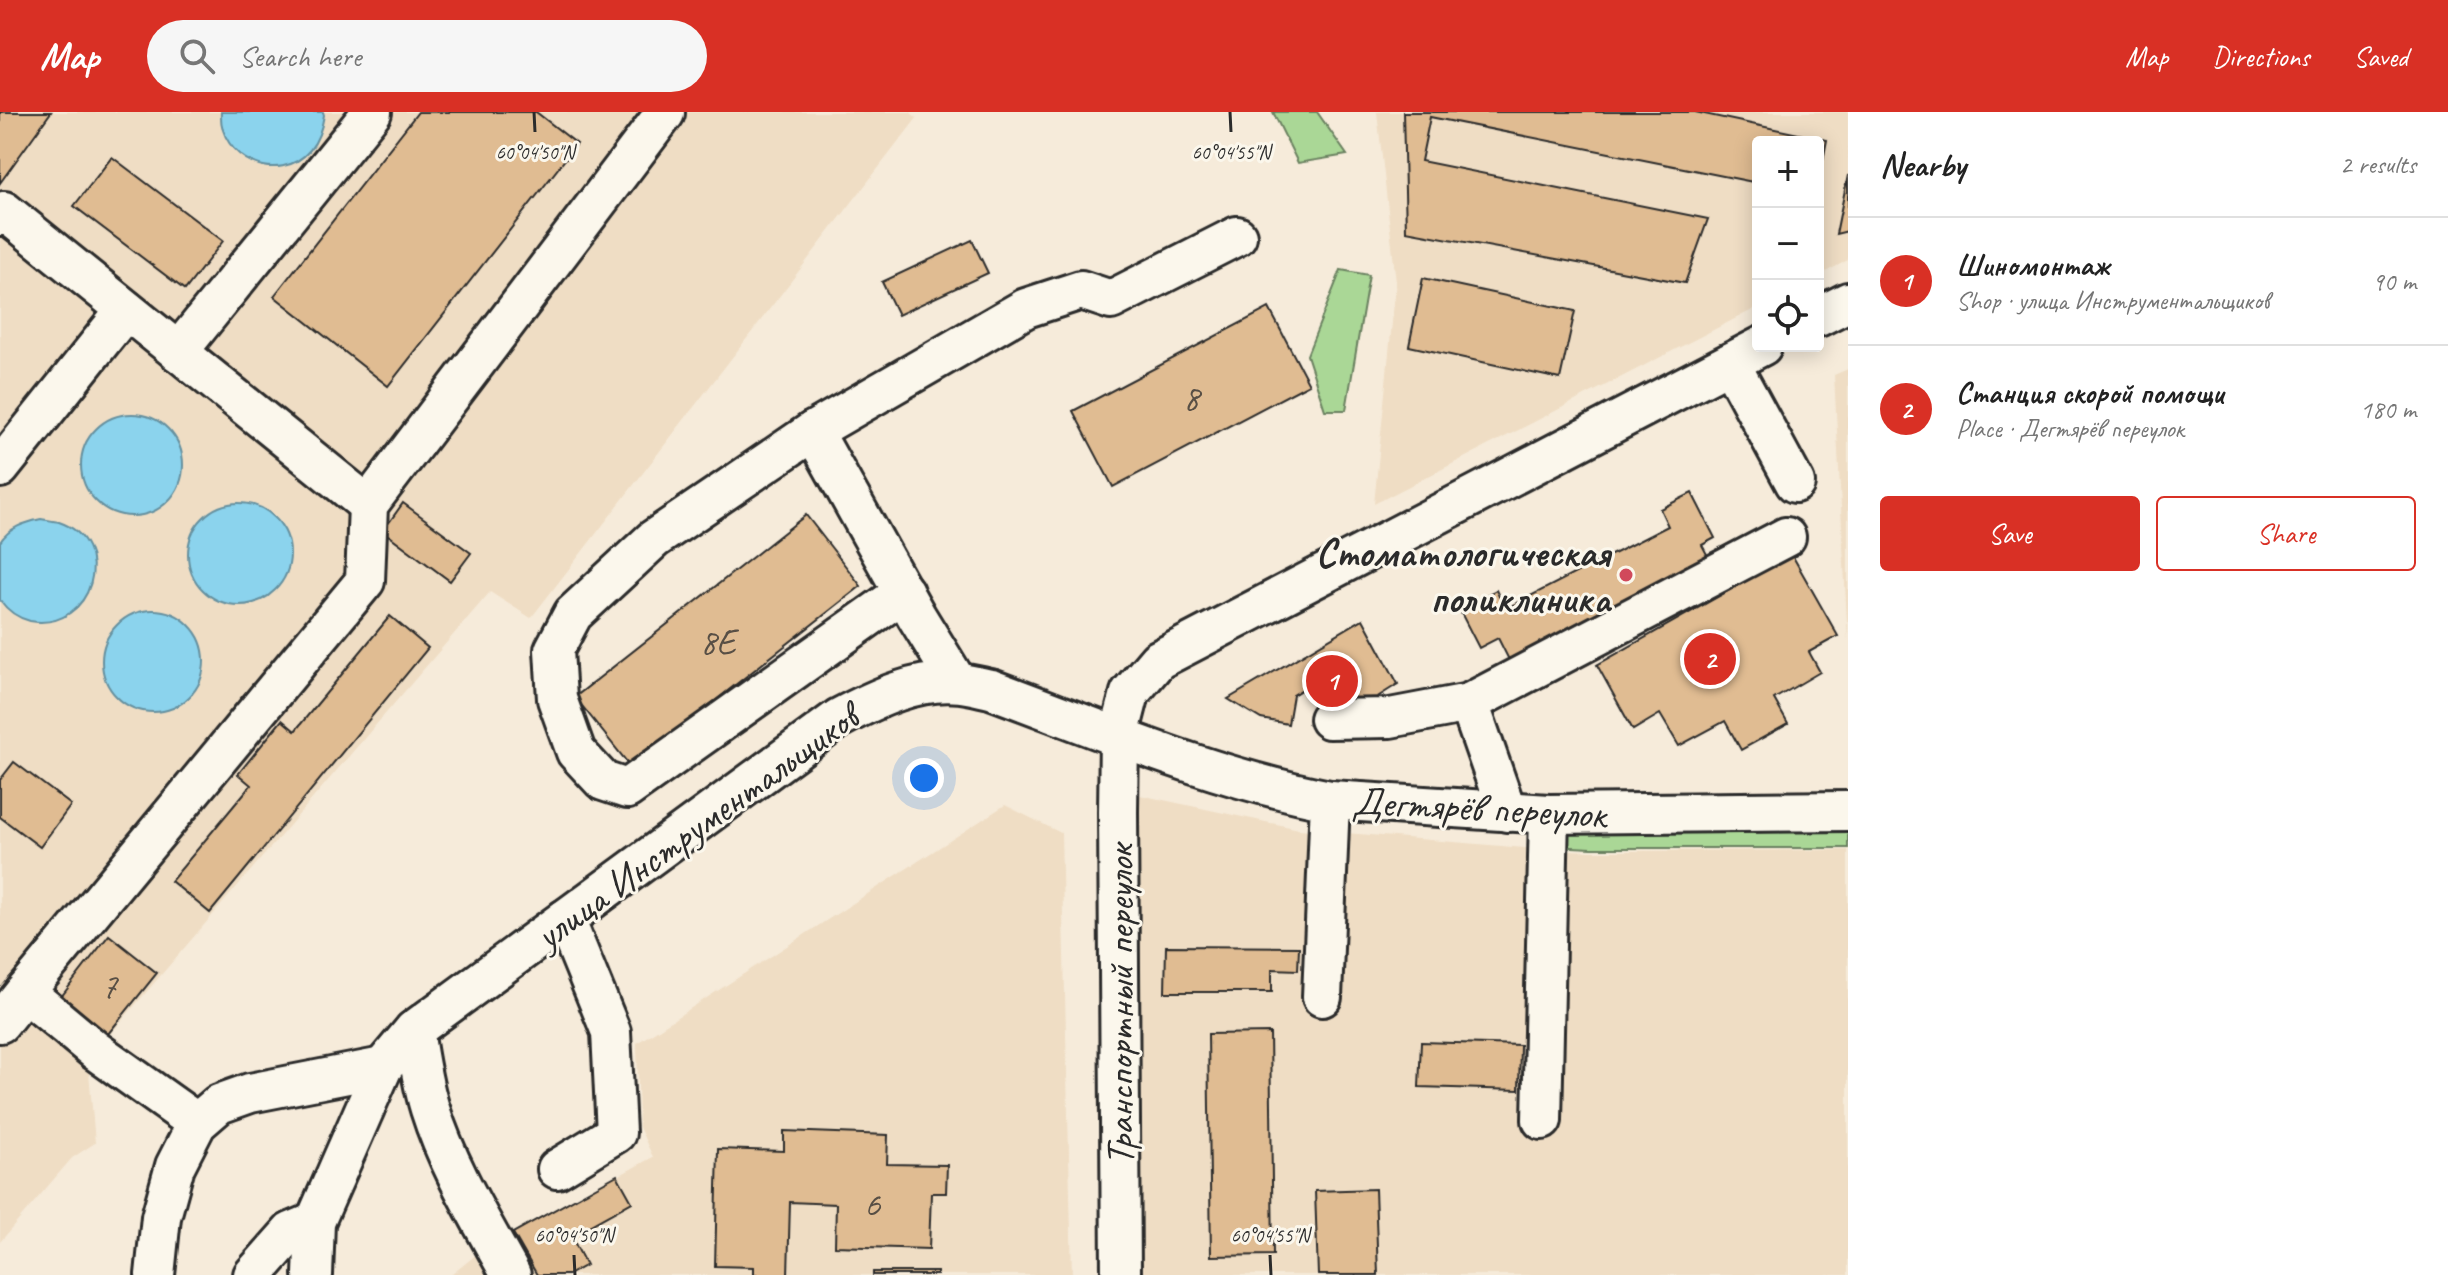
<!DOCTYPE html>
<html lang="en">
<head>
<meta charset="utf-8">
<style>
	:root { --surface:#fff; --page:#f6f6f6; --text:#222; --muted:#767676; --line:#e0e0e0; --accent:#d93025 }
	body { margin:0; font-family:Caveat,sans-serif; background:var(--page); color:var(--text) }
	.controls { position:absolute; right:24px; top:24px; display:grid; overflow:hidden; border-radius:8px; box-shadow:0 4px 20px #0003 }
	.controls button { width:72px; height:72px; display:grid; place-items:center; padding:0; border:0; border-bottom:2px solid var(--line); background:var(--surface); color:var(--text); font:40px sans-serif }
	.you { position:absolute; left:924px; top:666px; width:28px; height:28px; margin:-20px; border:6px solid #fff; border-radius:50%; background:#1a73e8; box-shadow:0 0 0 12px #1a73e833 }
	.badge { display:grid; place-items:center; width:52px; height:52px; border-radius:50%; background:var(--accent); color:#fff; font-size:26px; font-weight:700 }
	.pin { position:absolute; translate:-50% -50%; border:4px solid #fff; box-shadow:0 2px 8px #0006 }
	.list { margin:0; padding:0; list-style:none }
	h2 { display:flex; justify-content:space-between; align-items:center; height:104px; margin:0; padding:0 32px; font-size:34px }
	h2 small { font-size:26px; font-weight:400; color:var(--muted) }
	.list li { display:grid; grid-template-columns:52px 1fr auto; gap:24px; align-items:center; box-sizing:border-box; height:128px; padding:0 32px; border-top:2px solid var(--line) }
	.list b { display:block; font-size:30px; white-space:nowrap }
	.list p { margin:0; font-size:26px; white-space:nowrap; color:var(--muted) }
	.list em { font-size:26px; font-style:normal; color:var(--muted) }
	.actions { display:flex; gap:16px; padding:24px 32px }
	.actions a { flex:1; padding:18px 0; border:2px solid var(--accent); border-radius:8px; text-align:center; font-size:28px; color:var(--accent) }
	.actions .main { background:var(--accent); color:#fff }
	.icon { flex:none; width:44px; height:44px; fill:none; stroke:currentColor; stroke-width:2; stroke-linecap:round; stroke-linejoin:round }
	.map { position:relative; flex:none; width:1848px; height:1163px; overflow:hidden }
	header { display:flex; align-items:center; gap:48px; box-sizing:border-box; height:112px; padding:0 40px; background:var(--accent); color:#fff }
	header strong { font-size:38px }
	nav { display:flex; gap:44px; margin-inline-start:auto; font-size:28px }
	.search { width:560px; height:72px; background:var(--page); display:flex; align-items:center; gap:20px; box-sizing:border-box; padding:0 28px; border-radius:44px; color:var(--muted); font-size:30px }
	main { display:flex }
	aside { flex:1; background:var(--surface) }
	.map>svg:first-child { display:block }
</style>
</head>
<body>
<header>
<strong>Map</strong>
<div class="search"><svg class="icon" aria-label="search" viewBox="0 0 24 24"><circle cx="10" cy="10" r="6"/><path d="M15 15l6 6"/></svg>Search here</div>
<nav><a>Map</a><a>Directions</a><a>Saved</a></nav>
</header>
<main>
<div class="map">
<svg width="1848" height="1163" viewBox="0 0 1848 1163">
	<rect width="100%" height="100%" fill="#f6ebda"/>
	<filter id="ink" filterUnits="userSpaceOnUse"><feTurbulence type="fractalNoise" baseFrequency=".0125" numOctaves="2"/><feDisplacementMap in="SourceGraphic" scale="16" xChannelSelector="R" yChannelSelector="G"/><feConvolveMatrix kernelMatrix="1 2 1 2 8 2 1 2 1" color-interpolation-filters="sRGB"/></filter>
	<g filter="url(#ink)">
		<g fill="#efddc4">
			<path d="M0 0H910L917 6 531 506 490 480 88 948 95 1031 72 1046 0 1130Z"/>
			<path d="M1377 0H1848V148L1818 164V30H1758V195L1374 392 1396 170Z"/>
			<path d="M1848 257V529L1834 263Z"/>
			<path d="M1140 683 1299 717 1525 736 1590 739 1848 738V1163H1139Z"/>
			<path d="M1005 693 1061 721 1072 1163H451L477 1142 494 1132 653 1045 639 1015 637 931Z"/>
		</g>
		<g fill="#aad796" stroke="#6a8160" stroke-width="2">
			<path d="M1273 0H1317L1347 43 1298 51Z"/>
			<path d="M1341 158 1369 163 1346 298H1325L1307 243Z"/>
			<path d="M1848 702V736H1592L1553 734 1555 705Z"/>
		</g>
		<g fill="#8bd3ed" stroke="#65909f" stroke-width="2">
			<path d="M221 0H323L324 3C322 16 319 27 310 38 279 75 218 47 221 0Z"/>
			<circle cx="132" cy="353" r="51"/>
			<circle cx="239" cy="442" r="51"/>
			<path d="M41 407C47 408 54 409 59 410 118 430 94 520 30 509 18 506 7 498 0 488V430C10 415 24 411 41 407Z"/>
			<circle cx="153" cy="549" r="51"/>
		</g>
		<g fill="#e0bc92" stroke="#2b2b2b" stroke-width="2">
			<path d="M0 0H51L0 71Z"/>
			<path d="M418 0H536L577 32 388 274 274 184Z"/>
			<path d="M1403 0H1695L1827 28 1818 74V30H1758V71L1430 5 1421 49 1708 107 1685 171 1406 119Z"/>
			<path d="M112 45 223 129 185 178 74 94Z"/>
			<path d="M1848 63V119L1836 122Z"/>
			<path d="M972 128 988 161 898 203 882 170Z"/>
			<path d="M1423 166 1575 199 1560 267 1409 234Z"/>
			<path d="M1269 196 1309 272 1113 375 1073 299Z"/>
			<path d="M1692 381 1715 426 1702 433 1710 448 1510 550 1498 526 1479 536 1459 497 1496 478 1505 497 1668 414 1660 397Z"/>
			<path d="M403 391 471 441 450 469 383 419Z"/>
			<path d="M806 403 861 474 631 655 575 585Z"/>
			<path d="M1792 443 1838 524 1809 540 1820 560 1774 587 1788 612 1741 638 1725 609 1679 634 1660 602 1633 618 1597 553Z"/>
			<path d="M390 504 428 536 210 801 171 769 251 673 238 662 282 608 295 619Z"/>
			<path d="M1363 507 1398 572 1360 596 1334 557 1293 583 1288 612 1261 607 1228 587Z"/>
			<path d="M14 650 71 693 40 735 0 705V668Z"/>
			<path d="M109 823 157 861 108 922 61 885Z"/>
			<path d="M1166 834 1299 835 1298 858 1272 857V880H1165Z"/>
			<path d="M1270 921 1273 1143 1211 1144 1208 922Z"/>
			<path d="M1421 930 1520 933 1519 978 1419 975Z"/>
			<path d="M784 1019 888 1023 887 1052 947 1053 946 1081H931L929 1137 835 1134 836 1092 790 1090 788 1163H754V1155L715 1154 718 1037 784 1039Z"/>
			<path d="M617 1063 632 1090 571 1124 586 1153 568 1163H537L513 1121Z"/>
			<path d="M1375 1077 1378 1163H1318L1315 1079Z"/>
			<rect x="873" y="1160" width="64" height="3"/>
		</g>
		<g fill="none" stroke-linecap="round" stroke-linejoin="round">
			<g stroke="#2b2b2b" stroke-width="44">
				<g id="minor">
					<path d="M0 104 4 99 368 393"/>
					<path d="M1818 205 1848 190"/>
					<path d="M178 240 372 0"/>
					<path d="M1730 251 1795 371"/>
					<path d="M813 319 917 505 957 570"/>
					<path d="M0 356 126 198"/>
					<path d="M904 480 627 677 603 669 576 640 557 587 554 538 573 502 654 427 813 319 1026 196 1081 178 1111 188 1237 124"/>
					<path d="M1329 607 1390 606 1469 591"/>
					<path d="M1507 700 1469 591 1786 425"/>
					<path d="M1322 885 1330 688"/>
					<path d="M0 911 25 880"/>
					<path d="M414 918C418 945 422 971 430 997 448 1055 482 1110 511 1163"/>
					<path d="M1542 1008 1549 702"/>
					<path d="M197 1011 96 939 25 880 365 469 368 393 665 1"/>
					<path d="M557 1057 616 1021 611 920 565 807"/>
					<path d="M155 1163 161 1105 175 1054 197 1011 219 992 250 981 383 955"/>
					<path d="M253 1163 291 1120 315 1110"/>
					<path d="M313 1163 315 1110 383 955 414 918 839 606C875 587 918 566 960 571 970 572 981 575 991 577 1102 618 1213 666 1330 688L1549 702 1848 699"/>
					<path d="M1121 1163 1118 700 1119 624 1130 581 1158 548 1762 234"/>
				</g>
			</g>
			<use href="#minor" stroke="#fbf7ec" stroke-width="38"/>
		</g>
	</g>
	<path fill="none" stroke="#2b2b2b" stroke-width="3" d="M534 0 535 20M1230 0 1231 20M574 1143 575 1163M1270 1143 1271 1163"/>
	<circle fill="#d1495b" stroke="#fbf7ec" stroke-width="3" cx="1626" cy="463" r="8"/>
	<g text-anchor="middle" stroke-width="6" stroke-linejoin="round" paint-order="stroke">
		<g font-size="36" fill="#584f45">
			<text x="1191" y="298">8</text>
			<text x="718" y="542">8Е</text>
			<text x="109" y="886">7</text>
			<text x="872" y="1104">6</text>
		</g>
		<g font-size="40" font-weight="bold" fill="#2b2b2b" stroke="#fbf7ec" text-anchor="end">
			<text x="1610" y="454">Стоматологическая<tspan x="1610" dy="46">поликлиника</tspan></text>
		</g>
		<g font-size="40" fill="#2b2b2b" stroke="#fbf7ec">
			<text transform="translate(1479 695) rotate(3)" y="14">Дегтярёв переулок</text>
			<text transform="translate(696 714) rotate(-36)" y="14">улица Инструментальщиков</text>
			<text transform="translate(1119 893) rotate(-90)" y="14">Транспортный переулок</text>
		</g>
	</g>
	<g font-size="20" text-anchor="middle" fill="#2b2b2b" stroke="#fbf7ec" stroke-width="6" stroke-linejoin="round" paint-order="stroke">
		<text x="535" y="47">60°04'50"N</text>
		<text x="1231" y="47">60°04'55"N</text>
		<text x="574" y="1130">60°04'50"N</text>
		<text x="1270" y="1130">60°04'55"N</text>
	</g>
</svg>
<div class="controls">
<button>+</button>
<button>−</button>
<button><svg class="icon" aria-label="locate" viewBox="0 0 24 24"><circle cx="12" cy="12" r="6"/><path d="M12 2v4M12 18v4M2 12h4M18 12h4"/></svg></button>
</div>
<div class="you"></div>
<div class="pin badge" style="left:1332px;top:569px">1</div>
<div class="pin badge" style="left:1710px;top:547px">2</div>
</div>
<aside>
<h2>Nearby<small>2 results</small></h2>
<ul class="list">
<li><span class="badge">1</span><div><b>Шиномонтаж</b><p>Shop · улица Инструментальщиков</p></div><em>90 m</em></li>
<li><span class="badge">2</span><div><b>Станция скорой помощи</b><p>Place · Дегтярёв переулок</p></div><em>180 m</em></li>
</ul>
<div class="actions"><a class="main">Save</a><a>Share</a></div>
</aside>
</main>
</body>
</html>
